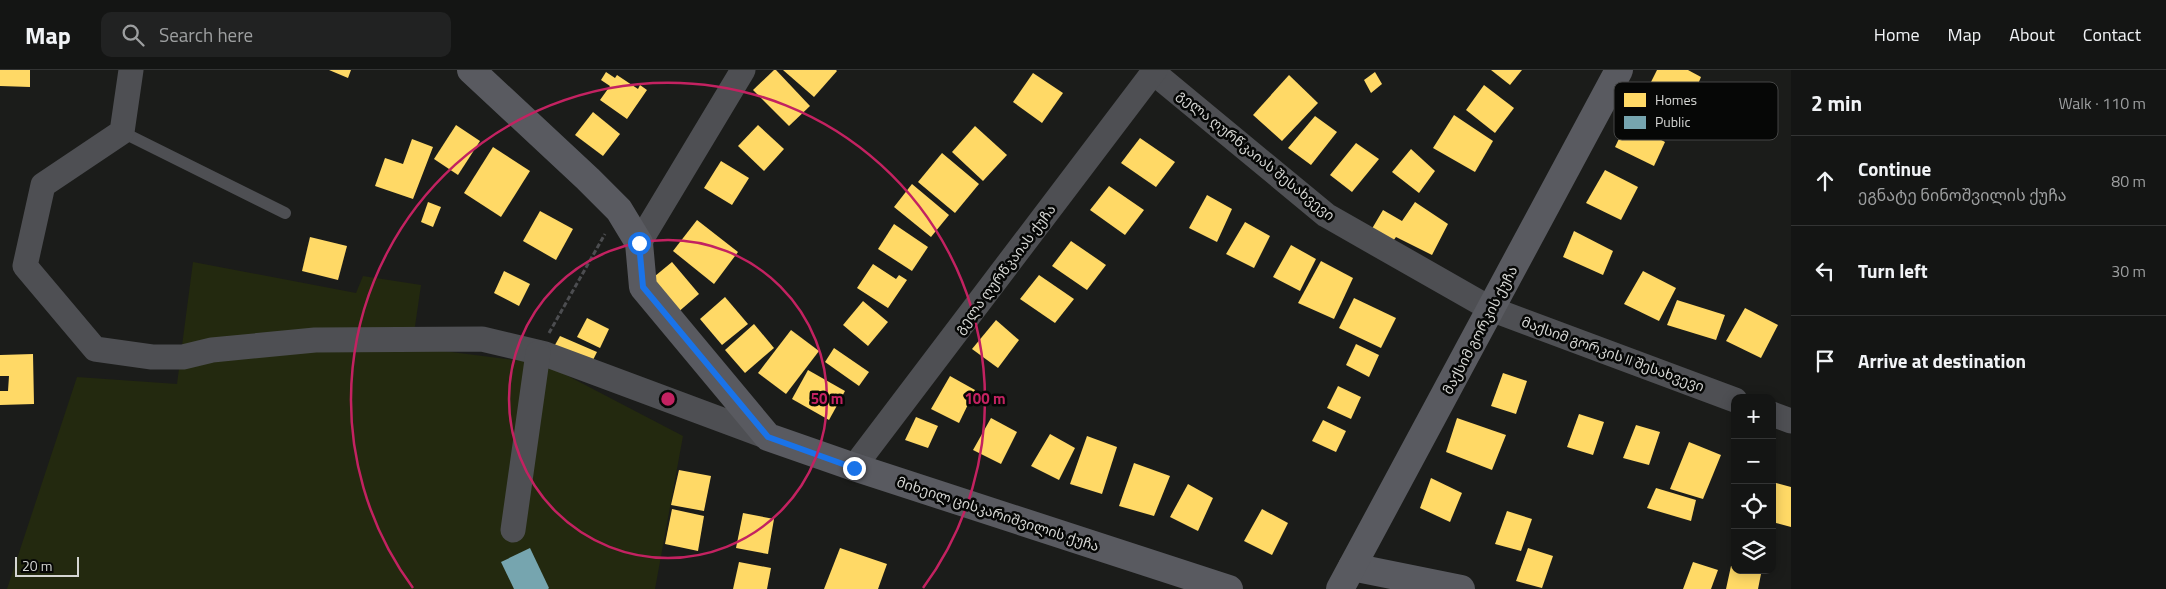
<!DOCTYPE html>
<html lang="en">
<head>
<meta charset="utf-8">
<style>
	:root { --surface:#141514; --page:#212222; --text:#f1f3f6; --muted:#9d9fa0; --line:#333434 }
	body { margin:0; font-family:"Titillium Web","Noto Sans Georgian",sans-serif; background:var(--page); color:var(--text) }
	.controls { position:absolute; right:15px; bottom:15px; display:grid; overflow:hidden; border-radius:10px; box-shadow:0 2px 12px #0003 }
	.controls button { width:45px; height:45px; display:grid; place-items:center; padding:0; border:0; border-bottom:1px solid var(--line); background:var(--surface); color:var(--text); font:25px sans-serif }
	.scale { position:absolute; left:15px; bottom:12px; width:64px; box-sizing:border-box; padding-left:5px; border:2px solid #d5d6d3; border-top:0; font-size:14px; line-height:18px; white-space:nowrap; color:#d5d6d3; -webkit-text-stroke:4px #060706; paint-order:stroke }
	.stop { position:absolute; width:15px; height:15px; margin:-11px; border:4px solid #1a73e8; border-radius:50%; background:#fff }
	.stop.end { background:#1a73e8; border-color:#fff; box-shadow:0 1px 5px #0008 }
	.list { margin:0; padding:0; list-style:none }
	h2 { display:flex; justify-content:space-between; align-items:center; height:65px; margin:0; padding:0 20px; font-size:21px }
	h2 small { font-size:16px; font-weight:400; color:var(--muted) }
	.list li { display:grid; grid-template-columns:32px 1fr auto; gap:15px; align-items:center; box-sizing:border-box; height:90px; padding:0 20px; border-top:1px solid var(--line) }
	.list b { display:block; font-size:19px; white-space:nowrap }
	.list p { margin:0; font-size:16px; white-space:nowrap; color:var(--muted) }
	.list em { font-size:16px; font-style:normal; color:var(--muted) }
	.icon { flex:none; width:28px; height:28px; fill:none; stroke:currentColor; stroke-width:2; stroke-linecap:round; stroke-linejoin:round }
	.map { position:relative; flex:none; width:1791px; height:519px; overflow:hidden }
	header { display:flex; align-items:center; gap:30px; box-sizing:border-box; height:70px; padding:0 25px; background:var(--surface); border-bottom:1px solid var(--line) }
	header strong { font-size:24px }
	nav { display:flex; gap:28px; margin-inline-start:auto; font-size:18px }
	.search { width:350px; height:45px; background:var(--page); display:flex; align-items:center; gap:12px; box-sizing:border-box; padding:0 18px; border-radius:10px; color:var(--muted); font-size:19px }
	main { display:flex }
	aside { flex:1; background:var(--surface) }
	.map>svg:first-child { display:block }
</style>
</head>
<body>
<header>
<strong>Map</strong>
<div class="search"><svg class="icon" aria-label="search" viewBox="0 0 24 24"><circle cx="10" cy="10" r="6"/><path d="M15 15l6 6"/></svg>Search here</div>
<nav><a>Home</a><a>Map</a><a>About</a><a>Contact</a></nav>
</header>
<main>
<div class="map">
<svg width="1791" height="519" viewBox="0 0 1791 519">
	<rect width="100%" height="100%" fill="#1b1c1a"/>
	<path fill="#23290f" d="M193 192 356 223 363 206 421 215 412 277 545 294 683 366 655 519H7L77 307 177 314Z"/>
	<g fill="#ffd966">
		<path d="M0 0H30V17L0 16Z"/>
		<path d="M329 0H351L348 8Z"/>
		<path d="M774 0H776L810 36 789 56 753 20Z"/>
		<path d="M783 0H836L837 1 814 27Z"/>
		<path d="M1491 0H1522L1510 15Z"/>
		<path d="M1657 0H1688L1701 7 1691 31 1651 12Z"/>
		<path d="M606 2 615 8 617 5 638 19 640 15 647 20 627 49 600 30 610 16 601 10Z"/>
		<path d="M1375 2 1382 14 1371 23 1364 10Z"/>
		<path d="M1033 3 1063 23 1042 53 1013 32Z"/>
		<path d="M1289 5 1318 33 1282 71 1253 45Z"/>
		<path d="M1484 15 1514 38 1495 63 1466 40Z"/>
		<path d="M593 42 620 64 603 86 575 65Z"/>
		<path d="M1454 45 1493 71 1475 102 1433 78Z"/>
		<path d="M1315 46 1337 62 1311 95 1288 78Z"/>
		<path d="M1627 52 1665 72 1654 96 1615 77Z"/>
		<path d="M456 55 480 71 458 105 434 89Z"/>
		<path d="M758 55 784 79 764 101 738 76Z"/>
		<path d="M975 56 1007 85 983 111 952 82Z"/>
		<path d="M1140 68 1175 92 1156 117 1121 93Z"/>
		<path d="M412 69 433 77 413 129 375 116 385 88 403 94Z"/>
		<path d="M1356 73 1379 89 1352 122 1330 105Z"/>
		<path d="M493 77 530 101 501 147 464 123Z"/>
		<path d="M1411 79 1435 101 1419 123 1392 102Z"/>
		<path d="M942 83 979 114 955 143 918 112Z"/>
		<path d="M721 91 749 108 732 135 704 118Z"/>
		<path d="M1605 100 1638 117 1621 150 1586 133Z"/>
		<path d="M912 114 949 145 931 167 894 137Z"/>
		<path d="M1109 116 1144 140 1125 165 1090 140Z"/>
		<path d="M1207 125 1232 139 1217 172 1189 158Z"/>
		<path d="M428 132 441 137 433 157 421 152Z"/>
		<path d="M1415 132 1448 154 1432 185 1396 167 1391 174 1370 162 1383 140 1402 151Z"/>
		<path d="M540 141 573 159 556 190 523 171Z"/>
		<path d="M697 150 738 182 714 214 673 181Z"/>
		<path d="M1245 152 1270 166 1254 198 1226 184Z"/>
		<path d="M894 154 928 177 912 201 878 179Z"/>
		<path d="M1574 161 1613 181 1603 205 1563 187Z"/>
		<path d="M310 167 347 176 338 210 302 201Z"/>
		<path d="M1071 171 1106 195 1087 220 1052 196Z"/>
		<path d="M1291 175 1316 189 1300 221 1273 207Z"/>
		<path d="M1321 191 1353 208 1334 249 1298 233Z"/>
		<path d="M672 192 699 224 676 244 649 211Z"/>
		<path d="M873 194 896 209 899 205 907 210 888 238 857 218Z"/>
		<path d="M504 201 530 214 519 236 494 223Z"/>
		<path d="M1643 201 1676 218 1659 251 1624 234Z"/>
		<path d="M1039 205 1074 229 1055 253 1020 229Z"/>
		<path d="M725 227 748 254 722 275 700 249Z"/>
		<path d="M1354 228 1396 248 1381 278 1339 258Z"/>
		<path d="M1677 230 1725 245 1716 270 1667 255Z"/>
		<path d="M863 231 888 252 868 276 843 255Z"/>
		<path d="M1745 238 1778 255 1761 288 1726 271Z"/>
		<path d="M587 248 609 259 600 278 577 267Z"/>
		<path d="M996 250 1019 270 998 298 972 279Z"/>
		<path d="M754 254 774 278 745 303 725 280Z"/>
		<path d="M791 260 819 281 786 324 758 303Z"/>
		<path d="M560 266 597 282 588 300 551 282Z"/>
		<path d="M1356 274 1379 285 1369 307 1346 295Z"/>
		<path d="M834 278 869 302 859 316 825 292Z"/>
		<path d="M33 284 34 334 0 335V321H8L9 306H0V285Z"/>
		<path d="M808 300 845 321 829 350 792 329Z"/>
		<path d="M1503 303 1527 311 1516 344 1491 336Z"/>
		<path d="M950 306 975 320 959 353 931 339Z"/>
		<path d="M1338 316 1361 327 1351 349 1327 338Z"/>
		<path d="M1579 344 1604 352 1593 385 1567 377Z"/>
		<path d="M916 347 938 356 928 378 905 370Z"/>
		<path d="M991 348 1017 362 1001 394 973 380Z"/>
		<path d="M1457 348 1506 365 1492 400 1446 382Z"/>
		<path d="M1323 350 1346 361 1336 382 1312 371Z"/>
		<path d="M1636 355 1660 362 1649 395 1623 388Z"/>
		<path d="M1050 364 1075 378 1059 410 1031 396Z"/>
		<path d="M1087 366 1117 377 1102 424 1070 414Z"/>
		<path d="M1689 372 1721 385 1703 429 1670 419Z"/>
		<path d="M1134 393 1170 406 1154 446 1119 436Z"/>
		<path d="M679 400 711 406 704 441 671 435Z"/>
		<path d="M1431 408 1462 423 1450 452 1420 438Z"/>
		<path d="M1772 412 1791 417V457L1772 452Z"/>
		<path d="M1188 414 1213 428 1198 461 1170 447Z"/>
		<path d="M1656 418 1696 430 1691 451 1647 438Z"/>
		<path d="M672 439 704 446 698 481 665 474Z"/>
		<path d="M1262 439 1288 453 1272 485 1244 471Z"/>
		<path d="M1507 441 1532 449 1521 481 1495 474Z"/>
		<path d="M743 443 774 449 768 484 736 478Z"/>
		<path d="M840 478 887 494 878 519H824Z"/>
		<path d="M1528 478 1553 486 1542 518 1516 511Z"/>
		<path d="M739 492 771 498 767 519H733Z"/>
		<path d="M1693 492 1718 500 1711 519H1683Z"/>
		<path d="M1731 496 1735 497V500H1747L1761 504 1758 519H1726Z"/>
	</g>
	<path fill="#76a5af" d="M530 478 549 518 548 519H514L501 492Z"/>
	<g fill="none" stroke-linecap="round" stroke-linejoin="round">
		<path stroke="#4c4d50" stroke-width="3" stroke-dasharray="5 2.5" stroke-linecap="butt" d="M549 263 605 164"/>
		<path stroke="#4e4f53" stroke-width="12" d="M122 62 285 143"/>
		<g stroke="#4e4f53" stroke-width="25">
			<path d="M131 0 122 62 43 115 25 196 95 279 152 287H183L212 280 315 270 482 269 545 284 768 367"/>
			<path d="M1153 2 1326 145 1491 239 1735 330"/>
			<path d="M639 173 743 0"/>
			<path d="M1772 344 1791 351"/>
			<path d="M854 397 1155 0"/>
			<path d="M513 460 538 283"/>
		</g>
		<g stroke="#595a60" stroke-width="28">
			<path d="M471 0 588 109 619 140 639 173 643 217 768 367 854 397 1229 519"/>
			<path d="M1352 497 1461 519"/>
			<path d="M1340 519 1619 0"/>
		</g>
	</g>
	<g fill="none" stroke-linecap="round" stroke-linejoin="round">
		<path stroke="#1a73e8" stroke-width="6" d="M639 173 643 217 768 367 854 398"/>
	</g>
	<g fill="none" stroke="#c32261" stroke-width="2.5">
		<circle cx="668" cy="329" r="159"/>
		<path d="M413 518A317 317 0 1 1 923 518"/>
	</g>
	<g text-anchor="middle" stroke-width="5" stroke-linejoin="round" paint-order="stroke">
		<g font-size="14" fill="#d5d6d3" stroke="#060706">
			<text transform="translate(1256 85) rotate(39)" y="5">გელა ღურწკაიას შესახვევი</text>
			<text transform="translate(1005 199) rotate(-53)" y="5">გელა ღურწკაიას ქუჩა</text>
			<text transform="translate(1480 260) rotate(-62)" y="5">მაქსიმ გორკის ქუჩა</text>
			<text transform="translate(1613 284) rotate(20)" y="5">მაქსიმ გორკის II შესახვევი</text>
			<text transform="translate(998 444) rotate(18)" y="5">მიხეილ ცისკარიშვილის ქუჩა</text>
		</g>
	</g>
	<rect x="1614" y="12" width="164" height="58" rx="8" fill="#060706" stroke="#444544" stroke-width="1"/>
	<rect x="1624" y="23" width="22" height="14" fill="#ffd966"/>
	<rect x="1624" y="46" width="22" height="13" fill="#76a5af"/>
	<g font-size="14" fill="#d5d6d3">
		<text x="1655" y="35">Homes</text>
		<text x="1655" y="57">Public</text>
	</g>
	<circle cx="668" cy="329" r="8" fill="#c32261" stroke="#060706" stroke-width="2.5"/>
	<g font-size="15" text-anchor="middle" font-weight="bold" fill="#c32261" stroke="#060706" stroke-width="5" stroke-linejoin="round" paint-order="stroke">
		<text x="827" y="334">50 m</text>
		<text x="985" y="334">100 m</text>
	</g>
</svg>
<div class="controls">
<button>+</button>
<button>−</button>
<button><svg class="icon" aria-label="locate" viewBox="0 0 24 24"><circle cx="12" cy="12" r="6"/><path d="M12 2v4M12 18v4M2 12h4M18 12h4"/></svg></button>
<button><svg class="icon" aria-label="layers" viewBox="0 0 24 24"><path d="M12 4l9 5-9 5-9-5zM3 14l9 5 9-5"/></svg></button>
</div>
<div class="scale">20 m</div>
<div class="stop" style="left:639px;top:173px"></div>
<div class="stop end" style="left:854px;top:398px"></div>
</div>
<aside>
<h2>2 min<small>Walk · 110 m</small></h2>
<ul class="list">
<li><svg class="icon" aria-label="ahead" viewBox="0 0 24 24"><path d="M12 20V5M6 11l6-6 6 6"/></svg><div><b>Continue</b><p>ეგნატე ნინოშვილის ქუჩა</p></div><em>80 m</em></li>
<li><svg class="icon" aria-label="left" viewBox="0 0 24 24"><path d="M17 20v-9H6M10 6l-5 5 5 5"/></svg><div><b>Turn left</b></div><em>30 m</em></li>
<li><svg class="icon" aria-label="arrive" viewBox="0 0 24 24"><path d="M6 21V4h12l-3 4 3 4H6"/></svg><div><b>Arrive at destination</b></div></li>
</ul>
</aside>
</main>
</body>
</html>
